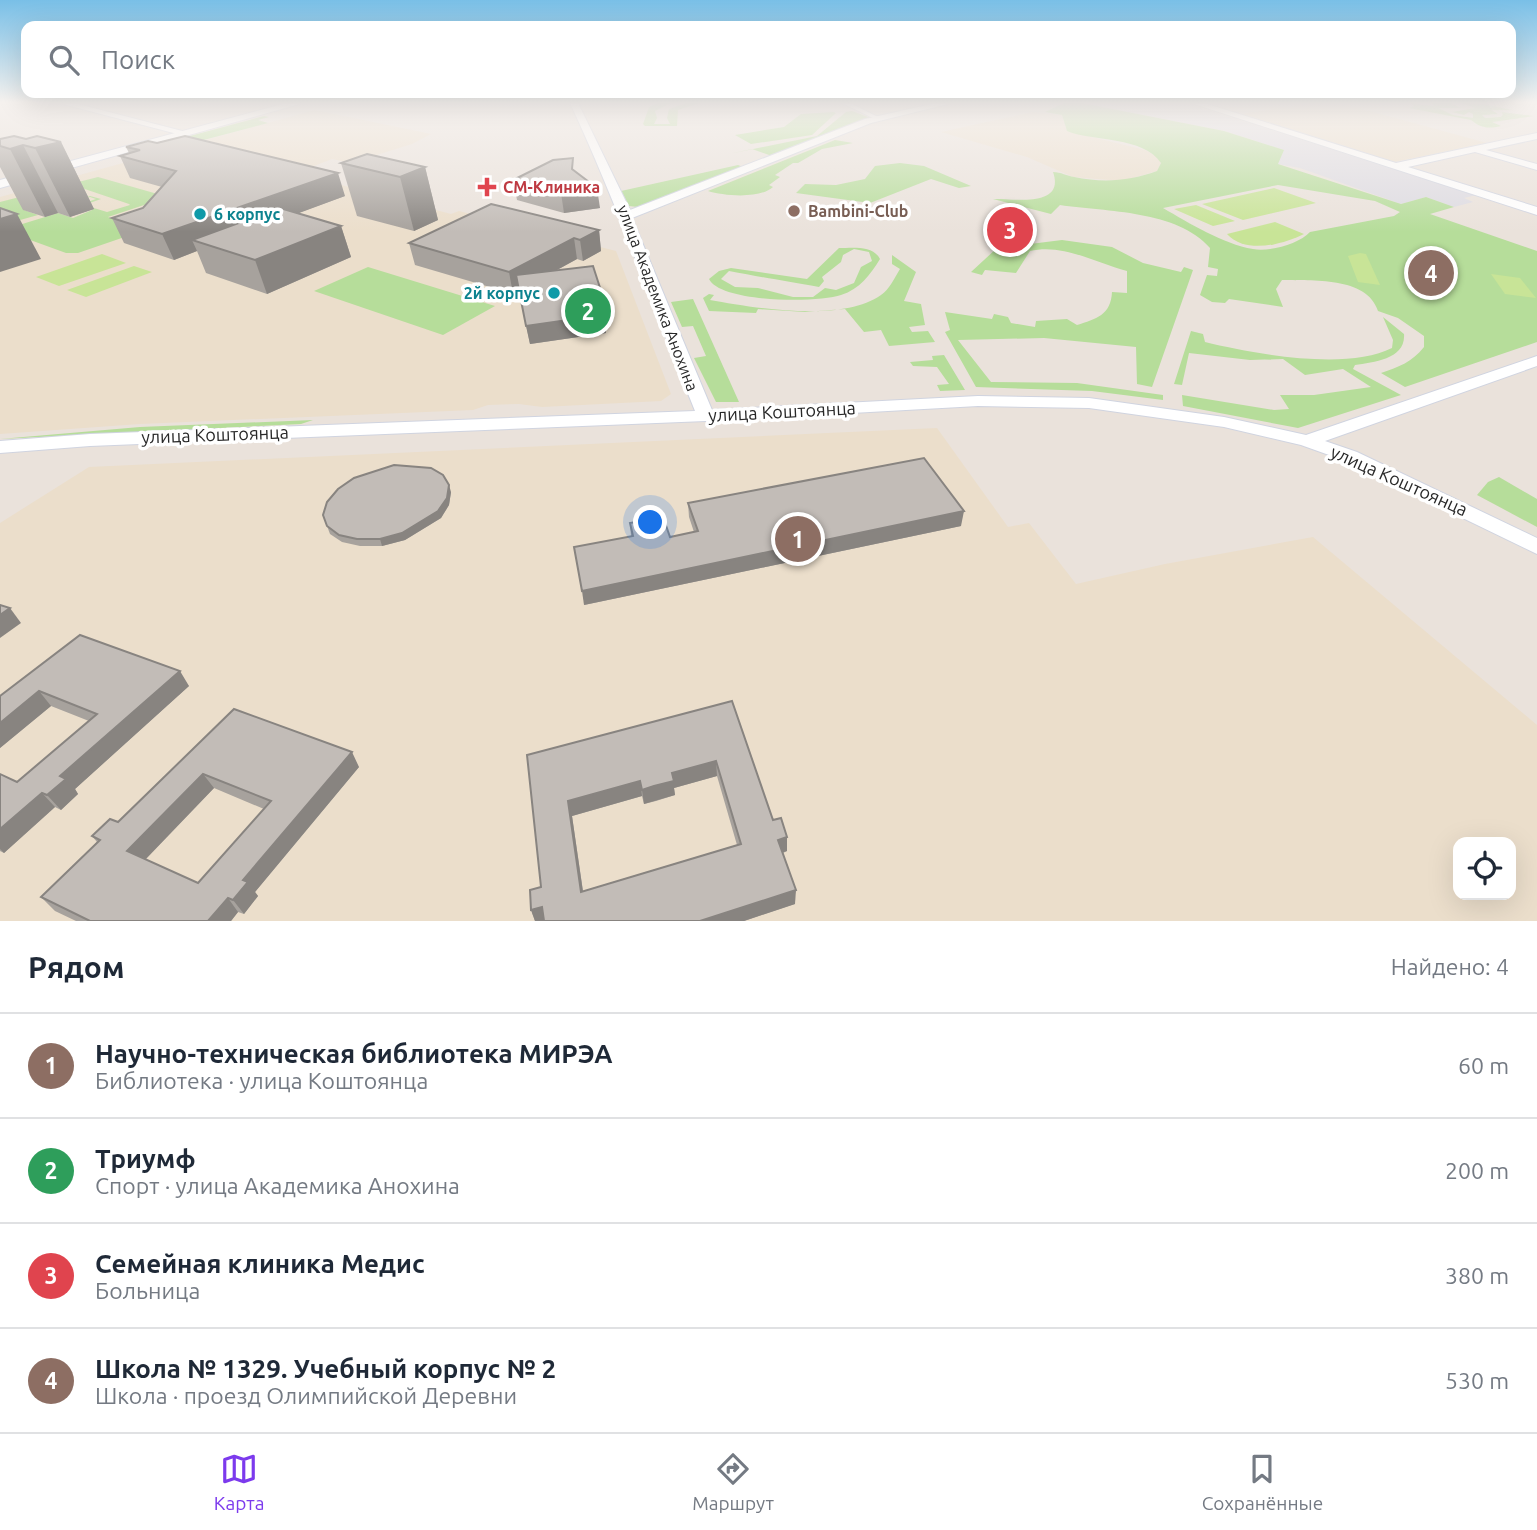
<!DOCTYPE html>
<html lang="ru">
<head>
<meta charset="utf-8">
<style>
	:root { --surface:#fff; --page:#f2f2f3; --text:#1f2937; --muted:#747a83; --line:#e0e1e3; --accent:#7c3aed }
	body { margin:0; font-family:Ubuntu,sans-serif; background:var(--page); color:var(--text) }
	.controls { position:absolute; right:21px; bottom:21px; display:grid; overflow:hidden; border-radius:14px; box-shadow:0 7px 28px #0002 }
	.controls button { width:63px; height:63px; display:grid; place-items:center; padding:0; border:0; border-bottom:2px solid var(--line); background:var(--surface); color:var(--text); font:35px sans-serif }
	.you { position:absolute; left:651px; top:523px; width:24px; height:24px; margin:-18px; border:5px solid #fff; border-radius:50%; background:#1a73e8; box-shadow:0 0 0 10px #1a73e833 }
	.badge { display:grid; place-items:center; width:46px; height:46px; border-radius:50%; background:var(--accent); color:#fff; font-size:23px; font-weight:700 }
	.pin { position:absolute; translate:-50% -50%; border:4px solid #fff; box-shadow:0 2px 7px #0006 }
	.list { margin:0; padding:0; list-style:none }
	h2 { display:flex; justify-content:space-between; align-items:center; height:91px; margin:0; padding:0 28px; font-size:30px }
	h2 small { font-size:23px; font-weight:400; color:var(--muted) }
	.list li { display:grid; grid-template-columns:46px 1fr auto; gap:21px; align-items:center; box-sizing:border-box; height:105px; padding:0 28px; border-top:2px solid var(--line) }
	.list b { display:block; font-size:26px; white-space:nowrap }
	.list p { margin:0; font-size:23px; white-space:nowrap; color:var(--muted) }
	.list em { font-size:23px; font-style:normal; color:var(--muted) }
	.icon { flex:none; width:38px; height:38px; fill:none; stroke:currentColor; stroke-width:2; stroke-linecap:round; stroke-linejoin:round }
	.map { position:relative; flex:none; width:1537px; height:921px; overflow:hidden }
	.search { position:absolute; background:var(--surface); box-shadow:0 7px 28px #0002; left:21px; right:21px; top:21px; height:77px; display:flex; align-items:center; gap:18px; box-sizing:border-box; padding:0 24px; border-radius:14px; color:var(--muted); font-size:26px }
	.sheet { height:511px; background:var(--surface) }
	nav { display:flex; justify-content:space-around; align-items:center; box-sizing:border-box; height:98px; border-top:2px solid var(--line); background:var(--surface); font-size:19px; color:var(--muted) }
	nav a { display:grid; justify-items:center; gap:4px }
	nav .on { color:var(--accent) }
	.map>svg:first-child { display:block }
</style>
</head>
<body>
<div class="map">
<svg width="1537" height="921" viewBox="0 0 1537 921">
	<rect width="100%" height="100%" fill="#eae2db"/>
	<path fill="#dddbe2" d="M1082 103H1185L1476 195 1464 198 1473 202 1454 207 1426 197 1401 204 1300 168 1278 164 1284 150 1225 131Z"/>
	<g fill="#ebdecb" fill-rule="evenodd">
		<path d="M1311 103H1340L1487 143 1394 162 1241 114Z"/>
		<path d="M315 110 431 134 412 144 351 163 332 159 296 173 451 214 459 211 616 251 671 394 661 401 542 407 519 404 488 405 473 410 140 424 0 434V197Z"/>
		<path d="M1033 112 1062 115 1067 131 1145 150 1156 156 1161 163 1157 171 1122 181 1073 177 1027 157 941 132Z"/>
		<path d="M937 428 1008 527 1029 523 1076 584 1165 564 1313 537 1537 725V921H0V523L89 467ZM1458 842H1511V895H1458Z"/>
	</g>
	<g fill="#b6dd9a" fill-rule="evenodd">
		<path d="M658 103H671L655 111 657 118 654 124H670L667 118 669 109 686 103H700L678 110 677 126H645L643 124 649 107Z"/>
		<path d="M1064 103H1082L1224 131 1284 150 1278 164 1401 204 1426 197 1454 207 1430 214 1537 251V342L1405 387 1381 373C1399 367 1412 362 1424 347V336L1398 318 1378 311C1367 276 1311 281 1282 280L1276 289 1283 307 1229 299 1225 303 1212 302 1200 295 1207 275 1217 276 1218 269 1208 267 1210 248C1177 210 1107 212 1060 205L1051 214 993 199C1010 198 1066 209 1053 172 1061 172 1067 176 1074 177 1103 183 1130 181 1157 171L1161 163C1143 136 1094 142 1067 131L1062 115 1045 112ZM1278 185 1375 201 1400 212 1394 216 1310 232C1299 244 1269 252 1253 249 1223 244 1189 223 1163 208Z"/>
		<path d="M1410 103 1434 106 1432 103H1451L1461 108H1438L1453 115 1473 118V114L1469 112 1464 115 1452 112 1475 108 1462 103 1484 104 1512 110H1491L1498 114 1482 115 1485 118 1501 117 1503 114 1501 112 1534 116 1492 122 1501 126C1487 129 1481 128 1471 120L1409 108 1414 106Z"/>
		<path d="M852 111 871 118 772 156 752 149 729 154 817 136 846 112Z"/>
		<path d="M833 112 836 113 812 135 751 144 735 135 784 127 801 114Z"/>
		<path d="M264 116 269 117 258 120 268 123 196 142 160 144Z"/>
		<path d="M835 140 853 143 822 149 798 163H793L775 175 780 177 769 185 773 187C760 199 724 196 708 191Z"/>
		<path d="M900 163 924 166 971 186 959 188 931 179 870 203 796 193 805 184 836 185 865 179 875 166Z"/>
		<path d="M738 165 743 167 638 207 629 206 621 191Z"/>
		<path d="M98 177 168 197 108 217 145 230 78 253H66L0 229V202ZM70 184 129 204 130 205 107 212 84 205 101 199 90 196 61 205ZM90 197 96 199 79 205 92 210 73 218 58 213 19 225 13 222 38 215 24 210 60 206Z"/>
		<path d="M1062 240 1112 247 1143 263 1181 272 1184 267 1193 270 1152 387 1137 384 1136 347 1044 338 958 340 991 382 1077 383 1163 395V400L1092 391 976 387 945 332 950 330 945 312 992 319 994 314 1008 317 1011 323 1035 327 1036 321 1067 319 1077 325C1096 319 1111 315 1112 292L1127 293V271C1096 263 1063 243 1030 251L1016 273 985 270 982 275 971 272 997 248Z"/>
		<path d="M839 248C853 248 873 245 880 259 870 275 860 289 841 295 818 303 721 303 709 279L719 271 731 268 807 279ZM854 249 869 252 872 261 861 267 854 283 836 290 825 288 813 297H793L758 288 735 287 721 279 729 271C760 277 785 281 819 287L824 281 822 277 841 262 843 255Z"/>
		<path d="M892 255 916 272 904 301 921 304 925 325 909 327 912 332 928 331 935 342 889 346 881 330 864 332 845 309 805 312 758 309 756 313 709 311 703 298 709 294 714 295 710 300C755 308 841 323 881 295 889 290 895 277 900 269L892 264Z"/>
		<path d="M368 267 495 306 443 335 314 291Z"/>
		<path d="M693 299 739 402H716L694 358 706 356 693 326 682 327 671 302Z"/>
		<path d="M1383 317 1404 334C1406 359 1374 362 1355 365L1353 369 1401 395 1298 428 1183 406 1182 395 1274 410 1289 409 1280 395H1314L1371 387 1343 369 1305 375 1283 359 1250 360 1189 353 1182 385 1174 384 1191 331 1203 334 1205 342C1254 354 1347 371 1392 348L1393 340Z"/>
		<path d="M944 355 965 390 940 391 937 385 949 384 937 367 913 366 910 362 933 360 932 356Z"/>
		<path d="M313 420 301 424 0 439 140 427Z"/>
		<path d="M1499 477 1537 499V527L1477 495 1488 482Z"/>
	</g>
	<g fill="#c8e497">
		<path d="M1274 188 1316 203 1243 220 1202 204Z"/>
		<path d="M1196 205 1235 221 1213 226 1174 209Z"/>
		<path d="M1275 222 1304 234C1282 245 1245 254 1227 234Z"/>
		<path d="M1360 253 1366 254 1380 285 1358 282 1348 256Z"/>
		<path d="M102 254 126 263 59 286 36 277Z"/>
		<path d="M134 266 152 272 86 297 67 290Z"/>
		<path d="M1491 274 1520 278 1536 298 1505 294Z"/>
	</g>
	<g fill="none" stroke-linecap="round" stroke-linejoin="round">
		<g stroke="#d0d4e0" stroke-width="2">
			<path id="minor" d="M842 103H850L880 118 875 119Z"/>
		</g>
		<g stroke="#d0d4e0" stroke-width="2">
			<g id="tertiary">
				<path d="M59 103H74L190 133 185 136Z"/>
				<path d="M570 103H578L630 210 865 119 936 103H952L871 123 632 218 712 410 978 396 1089 398 1224 417 1306 435 1537 356V366L1325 441 1357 452 1537 538V554L1343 460 1301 445 1224 427 1089 408 978 406 706 421 90 446 0 453V441L90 434 695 411C653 308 617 203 570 103Z"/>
				<path d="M1191 103H1204L1396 163 1537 133V139L1486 150 1537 164V170L1475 152 1408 167 1537 207V215Z"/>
			</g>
		</g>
		<g stroke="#d0d4e0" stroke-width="2">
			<path id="secondary" d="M287 103H303L0 188V180Z"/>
		</g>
		<use href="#minor" fill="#fff" fill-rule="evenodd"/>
		<use href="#tertiary" fill="#fff" fill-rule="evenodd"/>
		<use href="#secondary" fill="#fff" fill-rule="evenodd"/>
	</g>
	<g fill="#a7a29d" fill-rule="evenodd">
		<path d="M0 139H26L61 142 94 209 70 217 58 213 45 217 23 210 0 167Z"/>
		<path d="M126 147 345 196 298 213 341 226 351 257 267 294 206 273 197 251 174 260 124 243 112 218 143 208 162 187 130 178 120 156 129 153Z"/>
		<path d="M341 163 425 167 438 220 414 231 357 216Z"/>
		<path d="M574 171 600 208 564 213 517 200 513 180Z"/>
		<path d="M599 230 601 251 583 261 577 259 557 270 606 315H603L606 333 530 344 519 291 513 294 415 265 409 243Z"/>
		<path d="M451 492 449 505 441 518 405 540 382 546H360L342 542 330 534 323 515Z"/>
		<path d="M688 503 961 526 584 605 631 536 630 523 670 537 694 532 689 517Z"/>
		<path d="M80 635 189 686 75 789 78 794 61 810 55 807 4 853 0 851V774L17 782 89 721 51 706 0 748V696Z"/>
		<path d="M732 701 773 820 787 851 783 853 795 904 744 921H535L531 910 541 887 527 755ZM717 776 737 845 583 891 572 816 642 796 644 804 656 801 675 795 674 788Z"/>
		<path d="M234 709 359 767 255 892 258 896 244 914 238 912 231 921H76L55 911 41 897 97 842 92 836 118 822ZM214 788 264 809 198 883 145 860Z"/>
	</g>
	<g fill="#888480">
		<path d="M61 142 94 209 70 217 35 148Z"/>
		<path d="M23 145 58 213 45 217 10 149Z"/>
		<path d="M425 167 438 220 414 231 400 177Z"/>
		<path d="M338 173 345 196 210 246 192 240 197 251 174 260 162 234Z"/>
		<path d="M597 188 600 208 564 213 561 193Z"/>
		<path d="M17 214 41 259 0 272V219Z"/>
		<path d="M341 226 351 257 267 294 255 260Z"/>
		<path d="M599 230 601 251 583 261 580 240Z"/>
		<path d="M574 238 577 259 513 294 509 272Z"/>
		<path d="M603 297 606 315H603L606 333 530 344 526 326 596 299Z"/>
		<path d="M449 485 451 492 449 505 441 518 405 540 382 546 380 539Z"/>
		<path d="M964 511 961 526 584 605 582 591Z"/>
		<path d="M10 608 21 623 0 638V615Z"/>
		<path d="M180 671 189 686 75 789 78 794 61 810 47 795 60 776Z"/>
		<path d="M39 691 51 706 0 748V723Z"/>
		<path d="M352 752 359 767 255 892 258 896 244 914 233 900 243 880Z"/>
		<path d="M716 761 717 776 674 788 675 795 644 804 642 790 672 773Z"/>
		<path d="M203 774 214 788 139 866 127 851Z"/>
		<path d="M640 781 642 796 572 816 585 906 581 892 568 801Z"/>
		<path d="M42 793 55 807 4 853 0 849V829Z"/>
		<path d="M787 837V851L778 854V840Z"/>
		<path d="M796 890 795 904 744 921H700Z"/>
		<path d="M228 898 238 912 231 921H208Z"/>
		<path d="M542 907 547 921H535L531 910Z"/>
	</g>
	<g fill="#c2bcb7" stroke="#888480" stroke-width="2" fill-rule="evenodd">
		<path d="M14 136 26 139 37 136 61 142 35 148 23 145 10 149 0 146V139Z"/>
		<path d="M185 136 338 173 162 234 112 218 143 208 176 171 120 156 140 150 126 147 148 141 157 143Z"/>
		<path d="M367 154 425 167 400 177 341 163Z"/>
		<path d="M573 158 572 169 597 188 561 193 513 180 553 160Z"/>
		<path d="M491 204 599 230 580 240 574 238 509 272 409 243Z"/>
		<path d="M0 208 17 214 0 219Z"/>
		<path d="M280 208 341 226 255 260 192 240Z"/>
		<path d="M593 266 603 297 596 299 603 315 526 326 516 275Z"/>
		<path d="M924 458 964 511 582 591 574 547 633 536 630 523 663 517 670 537 698 531 688 503Z"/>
		<path d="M394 465 431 468 443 475 449 485 447 498 438 511 402 533 380 539H357L339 535 327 526 323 515 327 502 338 489 354 478Z"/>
		<path d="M0 605 10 608 0 615Z"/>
		<path d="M80 635 180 671 60 776 66 779 47 795 42 793 0 829V774L17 782 97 714 39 691 0 723V696Z"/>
		<path d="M732 701 773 820 781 818 787 837 778 840 796 890 700 921H544L542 907 531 910 530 890 541 887 527 755ZM716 761 741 844 581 892 568 801 640 781 642 790 654 786 674 781 672 773Z"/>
		<path d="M234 709 352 752 243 880 248 882 233 900 228 898 208 921H90L41 897 100 840 92 836 110 819 118 822ZM203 774 271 801 198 883 127 851Z"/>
	</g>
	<linearGradient id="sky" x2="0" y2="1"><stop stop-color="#79bfe7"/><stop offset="0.44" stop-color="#f6f2ef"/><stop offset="1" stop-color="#f6f2ef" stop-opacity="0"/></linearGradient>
	<rect width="1537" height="232" fill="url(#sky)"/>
	<path fill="#e0444e" stroke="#fff" stroke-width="2.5" d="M483.5 176.5h7v7h7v7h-7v7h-7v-7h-7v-7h7z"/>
	<circle fill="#8d6e63" stroke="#fff" stroke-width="2.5" cx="794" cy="211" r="7"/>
	<g fill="#0f9aa8" stroke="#fff" stroke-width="2.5">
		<circle cx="200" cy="214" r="7"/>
		<circle cx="554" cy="293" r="7"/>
	</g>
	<g text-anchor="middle" stroke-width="7" stroke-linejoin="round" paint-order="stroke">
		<g font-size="16" font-weight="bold" fill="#be3a42" stroke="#fff" text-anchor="start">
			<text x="503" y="193">СМ-Клиника</text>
		</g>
		<g font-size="16" font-weight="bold" fill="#785e54" stroke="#fff" text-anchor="start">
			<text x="808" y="217">Bambini-Club</text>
		</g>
		<g font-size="16" font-weight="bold" fill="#0d838f" stroke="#fff" text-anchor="start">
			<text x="214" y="220">6 корпус</text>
			<text x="540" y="299" text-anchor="end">2й корпус</text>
		</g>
		<g font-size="16" fill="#282828" stroke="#fff">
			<text transform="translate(658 298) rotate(69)" y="6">улица Академика Анохина</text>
		</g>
		<g font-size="18" fill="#282828" stroke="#fff">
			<text transform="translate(782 412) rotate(-3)" y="6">улица Коштоянца</text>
			<text transform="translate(215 435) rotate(-2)" y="6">улица Коштоянца</text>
			<text transform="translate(1399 481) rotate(24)" y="6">улица Коштоянца</text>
		</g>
	</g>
</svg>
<div class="controls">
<button><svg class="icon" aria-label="locate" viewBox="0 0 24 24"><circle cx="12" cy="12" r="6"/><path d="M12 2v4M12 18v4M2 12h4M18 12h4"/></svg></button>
</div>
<div class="you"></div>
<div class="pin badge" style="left:798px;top:539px;background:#8d6e63">1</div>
<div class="pin badge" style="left:588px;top:311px;background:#2e9e5b">2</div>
<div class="pin badge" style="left:1010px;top:230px;background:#e0444e">3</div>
<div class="pin badge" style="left:1431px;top:273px;background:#8d6e63">4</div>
<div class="search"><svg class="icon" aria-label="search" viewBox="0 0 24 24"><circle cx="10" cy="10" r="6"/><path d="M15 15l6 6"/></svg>Поиск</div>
</div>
<section class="sheet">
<h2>Рядом<small>Найдено: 4</small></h2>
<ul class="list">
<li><span class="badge" style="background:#8d6e63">1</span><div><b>Научно-техническая библиотека МИРЭА</b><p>Библиотека · улица Коштоянца</p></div><em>60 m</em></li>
<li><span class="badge" style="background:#2e9e5b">2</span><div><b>Триумф</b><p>Спорт · улица Академика Анохина</p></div><em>200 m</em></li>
<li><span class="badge" style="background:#e0444e">3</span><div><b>Семейная клиника Медис</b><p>Больница</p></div><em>380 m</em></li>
<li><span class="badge" style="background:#8d6e63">4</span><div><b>Школа № 1329. Учебный корпус № 2</b><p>Школа · проезд Олимпийской Деревни</p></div><em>530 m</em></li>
</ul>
</section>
<nav>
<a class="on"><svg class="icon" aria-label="map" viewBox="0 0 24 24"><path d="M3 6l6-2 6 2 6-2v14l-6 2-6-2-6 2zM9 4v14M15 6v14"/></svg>Карта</a>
<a><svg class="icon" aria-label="directions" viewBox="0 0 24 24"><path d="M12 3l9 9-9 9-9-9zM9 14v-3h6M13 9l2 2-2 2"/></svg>Маршрут</a>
<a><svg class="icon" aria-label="saved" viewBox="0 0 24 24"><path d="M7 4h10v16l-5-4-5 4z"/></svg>Сохранённые</a>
</nav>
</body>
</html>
